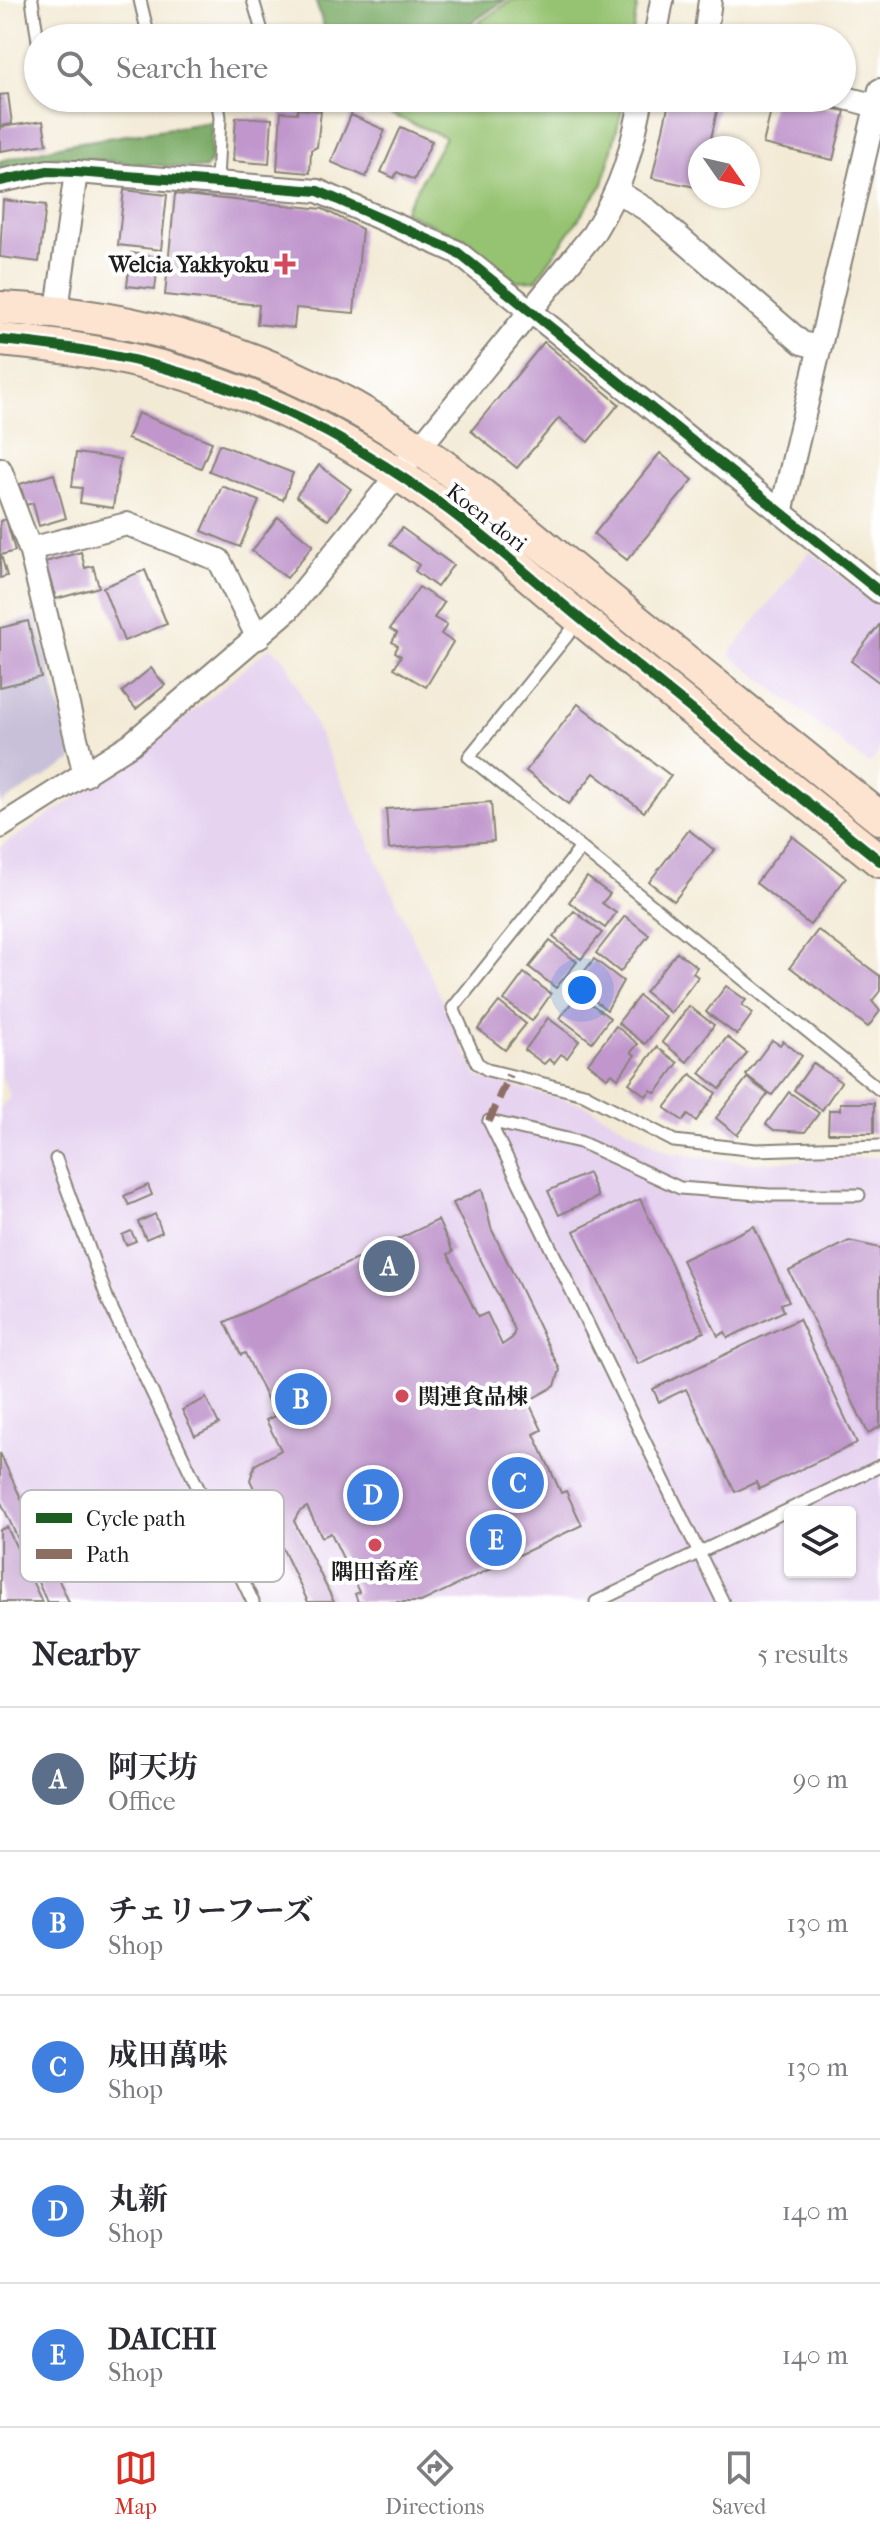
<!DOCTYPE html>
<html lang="en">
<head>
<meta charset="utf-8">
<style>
	:root { --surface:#fff; --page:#f2f2f3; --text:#2b2b33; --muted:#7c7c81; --line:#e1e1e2; --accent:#d93025 }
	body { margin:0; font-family:"IM FELL French Canon","Noto Serif JP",serif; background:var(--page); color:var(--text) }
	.controls { position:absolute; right:24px; bottom:24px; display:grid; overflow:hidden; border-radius:8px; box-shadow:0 2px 6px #0004 }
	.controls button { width:72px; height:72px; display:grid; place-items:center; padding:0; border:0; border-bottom:2px solid var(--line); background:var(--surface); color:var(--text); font:40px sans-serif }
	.compass { position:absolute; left:688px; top:136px; width:72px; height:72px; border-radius:50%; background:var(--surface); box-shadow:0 2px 6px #0004; rotate:124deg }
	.you { position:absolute; left:582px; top:990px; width:28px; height:28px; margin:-20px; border:6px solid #fff; border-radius:50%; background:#1a73e8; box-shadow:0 0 0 12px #1a73e833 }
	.badge { display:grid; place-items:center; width:52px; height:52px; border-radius:50%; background:var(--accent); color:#fff; font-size:26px; font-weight:700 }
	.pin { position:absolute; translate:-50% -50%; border:4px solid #fff; box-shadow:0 2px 8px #0006 }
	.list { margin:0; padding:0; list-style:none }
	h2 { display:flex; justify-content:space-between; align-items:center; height:104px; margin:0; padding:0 32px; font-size:34px }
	h2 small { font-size:26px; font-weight:400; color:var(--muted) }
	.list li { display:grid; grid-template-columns:52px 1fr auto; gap:24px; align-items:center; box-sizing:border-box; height:144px; padding:0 32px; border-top:2px solid var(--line) }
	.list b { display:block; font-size:30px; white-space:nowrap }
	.list p { margin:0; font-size:26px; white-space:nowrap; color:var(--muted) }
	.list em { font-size:26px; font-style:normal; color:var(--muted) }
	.icon { flex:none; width:44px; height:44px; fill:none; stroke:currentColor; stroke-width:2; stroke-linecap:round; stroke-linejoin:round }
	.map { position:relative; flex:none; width:880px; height:1602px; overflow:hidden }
	.search { position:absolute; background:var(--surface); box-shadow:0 2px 6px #0004; left:24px; right:24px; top:24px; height:88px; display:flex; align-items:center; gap:20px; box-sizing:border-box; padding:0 28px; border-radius:44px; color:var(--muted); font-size:30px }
	.sheet { height:824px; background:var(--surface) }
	nav { display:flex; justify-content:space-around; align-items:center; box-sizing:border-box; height:112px; border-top:2px solid var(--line); background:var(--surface); font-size:22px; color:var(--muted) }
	nav a { display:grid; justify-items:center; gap:4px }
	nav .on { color:var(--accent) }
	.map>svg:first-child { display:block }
</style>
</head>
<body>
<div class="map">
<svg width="880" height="1602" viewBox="0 0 880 1602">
	<rect width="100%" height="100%" fill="#fff"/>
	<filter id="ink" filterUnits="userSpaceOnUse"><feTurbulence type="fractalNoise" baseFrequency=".0125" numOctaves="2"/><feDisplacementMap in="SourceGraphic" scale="16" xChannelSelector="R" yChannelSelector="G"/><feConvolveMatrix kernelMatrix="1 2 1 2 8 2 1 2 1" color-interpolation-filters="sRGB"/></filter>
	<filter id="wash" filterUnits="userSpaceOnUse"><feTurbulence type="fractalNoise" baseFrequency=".006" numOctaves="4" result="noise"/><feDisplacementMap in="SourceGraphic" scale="32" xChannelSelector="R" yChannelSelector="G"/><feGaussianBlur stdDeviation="1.8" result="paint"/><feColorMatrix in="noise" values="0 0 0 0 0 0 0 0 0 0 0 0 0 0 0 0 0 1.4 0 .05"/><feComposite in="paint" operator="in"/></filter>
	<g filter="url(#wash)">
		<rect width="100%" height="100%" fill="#f3ead5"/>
		<g fill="#e6d3f0" fill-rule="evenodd">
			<path d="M810 551 880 607V751L869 765 729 654Z"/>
			<path d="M270 647 285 659 477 1077 585 1105 670 1153 752 1163 880 1157V1602H0V1108L10 1097 0 1072V847L140 756ZM790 1512H850V1572H790Z"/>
		</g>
		<path fill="#c8c0d8" d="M36 616 73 760 0 804V625Z"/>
		<g fill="#96c371" stroke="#597046" stroke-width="2">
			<path d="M512 0H638L632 38H456Z"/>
			<path d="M352 98H625L603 184 536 280 515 281 464 239 404 212 445 137Z"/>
		</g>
		<g fill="#78a963" stroke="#4a6240" stroke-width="2">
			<path d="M315 0H505L449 38H328Z"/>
			<path d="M211 122V161L205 169 57 157 0 169V161L68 144Z"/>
		</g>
		<g id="blocks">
			<g fill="#c096cc">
				<path d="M8 94 12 124 0 126V95Z"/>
				<path d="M670 98 719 102 709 148H700V188L652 178Z"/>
				<path d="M774 98 845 111 833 160 763 144Z"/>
				<path d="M298 109 321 111 317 147 311 150 310 173 277 170 281 112 297 113Z"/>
				<path d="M351 115 385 130 366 177 331 162Z"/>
				<path d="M236 117 272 119 269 164 233 161Z"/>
				<path d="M43 121 47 144 0 151V127Z"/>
				<path d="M401 127 432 141 414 180 397 172 394 178 381 172Z"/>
				<path d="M124 190 167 195 161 250 118 245Z"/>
				<path d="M175 194 323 209 362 229 354 313 296 308 294 328 257 324 259 305 165 295Z"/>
				<path d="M3 200 46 205 39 262 0 257Z"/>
				<path d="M131 253 159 257 155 289 127 286Z"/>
				<path d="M544 342 619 404 588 442 559 418 517 468 471 431Z"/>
				<path d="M138 413 212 442 201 468 127 439Z"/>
				<path d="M219 444 293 473 283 500 209 471Z"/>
				<path d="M76 453 120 459 113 508 80 503 82 488 72 487Z"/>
				<path d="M660 453 693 480 627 560 594 534Z"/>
				<path d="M319 465 351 489 328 520 296 496Z"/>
				<path d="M54 474 66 518 39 526 33 503 26 505 20 484Z"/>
				<path d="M222 486 259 501 240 547 202 531Z"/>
				<path d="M278 517 313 545 287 578 252 551Z"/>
				<path d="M6 519 15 551 1 555 7 576 0 578V521Z"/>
				<path d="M402 528 453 565 437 587 415 571 419 565 390 544Z"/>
				<path d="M81 552 85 568 93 566 99 587 56 599 45 562Z"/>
				<path d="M145 570 167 624 124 641 103 587Z"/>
				<path d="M419 587 444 603 434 618 447 625 441 634 453 642 426 687 394 668 401 656 395 652 398 646 392 642 397 633 390 629Z"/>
				<path d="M28 621 41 677 0 687V628Z"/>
				<path d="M880 624V683L851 661Z"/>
				<path d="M151 668 165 685 136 709 122 692Z"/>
				<path d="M578 704 671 776 644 812 594 773 569 804 526 771Z"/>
				<path d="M491 802 494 841 389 849 386 809Z"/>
				<path d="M689 830 714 850 674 901 649 882Z"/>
				<path d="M792 836 846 878 810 925 756 883Z"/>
				<path d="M587 877 610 894 602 903 616 913 605 928 569 902Z"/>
				<path d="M574 911 602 933 581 959 553 937Z"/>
				<path d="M625 916 649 935 620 972 596 953Z"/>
				<path d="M818 930 880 976V991L872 1001 880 1011 868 1027 790 967Z"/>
				<path d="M550 941 577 962 556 988 529 967Z"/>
				<path d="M677 952 697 967 693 973 698 977 671 1013 645 992Z"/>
				<path d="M594 959 623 981 607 1010 574 985Z"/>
				<path d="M524 973 551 994 532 1021 504 1000Z"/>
				<path d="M726 986 746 1000 742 1005 753 1013 737 1035 706 1012Z"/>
				<path d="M578 994 610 1018 592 1042 560 1018Z"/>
				<path d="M639 996 666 1017 645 1044 618 1023Z"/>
				<path d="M499 1002 526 1024 505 1050 478 1029Z"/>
				<path d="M689 1006 714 1025 687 1062 662 1042Z"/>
				<path d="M548 1018 579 1041 567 1058 561 1054 554 1063 549 1059 544 1064 525 1050Z"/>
				<path d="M616 1026 638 1044 631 1052 635 1055 618 1078 612 1073 607 1078 588 1063Z"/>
				<path d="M727 1037 747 1053 720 1089 700 1073Z"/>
				<path d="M772 1040 780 1045 783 1041 802 1056 772 1095 746 1075Z"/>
				<path d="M657 1047 678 1063 656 1093 651 1090 646 1096 629 1083Z"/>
				<path d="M813 1063 841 1082 822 1110 794 1090Z"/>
				<path d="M691 1074 716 1093 696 1121 688 1115 683 1121 665 1108Z"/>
				<path d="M747 1078 768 1094 737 1135 716 1118Z"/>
				<path d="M789 1092 819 1113 805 1132 774 1130 766 1124Z"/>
				<path d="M840 1103H874V1133H828L829 1110H840Z"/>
				<path d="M588 1173 598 1197 559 1215 548 1191Z"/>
				<path d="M148 1185 152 1195 129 1205 124 1196Z"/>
				<path d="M482 1189 491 1228 560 1370 555 1386 528 1401 542 1430 534 1434 561 1493 566 1491 582 1525 421 1602H358L355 1594 359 1592 331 1533 322 1537 307 1507 299 1512 294 1521 334 1602H308L250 1480 255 1465 281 1450 266 1420 275 1416 245 1353 241 1355 225 1322 438 1220 453 1252 448 1254 478 1317 487 1313 502 1345 512 1338 515 1330 453 1203Z"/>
				<path d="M640 1199 704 1332 638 1364 574 1231Z"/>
				<path d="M155 1214 162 1232 146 1239 138 1222Z"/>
				<path d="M754 1226 789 1301 781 1304 784 1311 728 1338 725 1332 718 1336 682 1260Z"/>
				<path d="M131 1231 136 1241 126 1245 122 1235Z"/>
				<path d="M849 1241 880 1248V1427L868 1433 789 1271Z"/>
				<path d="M799 1319 857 1443 759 1489 756 1482 735 1492 686 1389 659 1402 653 1389Z"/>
				<path d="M206 1398 219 1424 195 1436 182 1410Z"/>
				<path d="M0 1453 69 1602H47L0 1500Z"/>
				<path d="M7 1527 42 1602H0V1530Z"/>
			</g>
		</g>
	</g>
	<g filter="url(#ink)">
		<use href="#blocks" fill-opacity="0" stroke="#888378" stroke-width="2"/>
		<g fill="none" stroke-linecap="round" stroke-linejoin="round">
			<g stroke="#888378" stroke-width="15">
				<g id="lane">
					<path d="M32 0 38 41"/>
					<path d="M140 0 149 38"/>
					<path d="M253 0 264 38"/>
					<path d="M217 98 220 117 217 182"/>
					<path d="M579 621 469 757 880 1090"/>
					<path d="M581 848 453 1008 477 1063 488 1070 584 1094 674 1141 756 1150 880 1146"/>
					<path d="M489 1121 723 1602"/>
					<path d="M489 1121 580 1142 680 1188 770 1195H859"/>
					<path d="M56 1159 109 1303 253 1602"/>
					<path d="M596 1602 880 1466"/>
				</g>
			</g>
			<g stroke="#888378" stroke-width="26">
				<g id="street">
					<path d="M655 38 662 0"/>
					<path d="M705 38 710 0"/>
					<path d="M842 97 880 107"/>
					<path d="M0 181 48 171 76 172 318 191 457 252 880 592"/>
					<path d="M618 192 649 211 802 343 818 347"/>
					<path d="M57 310 76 172"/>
					<path d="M0 469 30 549 85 775"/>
					<path d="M781 513 880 90"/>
					<path d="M30 549 127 524 219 560 258 638"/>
					<path d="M0 827 131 744 288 610 593 234C624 183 630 156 642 98"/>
				</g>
			</g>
			<g stroke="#888378" stroke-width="36">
				<g id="secondary">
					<path d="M0 308C137 314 271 354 388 428 464 476 533 538 603 594 695 669 788 744 880 818"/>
					<path d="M0 340C184 355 326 413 471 527 509 557 545 590 583 621 681 702 781 781 880 861"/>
				</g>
			</g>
			<use href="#lane" stroke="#fff" stroke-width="11"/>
			<use href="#street" stroke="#fff" stroke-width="22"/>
			<use href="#secondary" stroke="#fde4d1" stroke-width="32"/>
			<path stroke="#8d6e63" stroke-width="8" stroke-dasharray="16 8" stroke-linecap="butt" d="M489 1121 509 1075"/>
			<g stroke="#fff" stroke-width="15">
				<g id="cycleway">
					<path d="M0 181 48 171 76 172 318 191 457 252 880 592"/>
					<path d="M0 340C184 355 326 413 471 527 509 557 545 590 583 621 681 702 781 781 880 861"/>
				</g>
			</g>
			<use href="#cycleway" stroke="#1b5e20" stroke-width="10"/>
		</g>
	</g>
	<g fill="#d1495b" stroke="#fff" stroke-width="3">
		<path d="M281 252h8v8h8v8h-8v8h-8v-8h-8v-8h8z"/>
		<circle cx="402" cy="1396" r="8"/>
		<circle cx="375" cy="1545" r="8"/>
	</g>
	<g text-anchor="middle" stroke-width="8" stroke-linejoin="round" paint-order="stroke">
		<g font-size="22" font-weight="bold" fill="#1c1c1c" stroke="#fff" text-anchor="end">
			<text x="269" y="272">Welcia Yakkyoku</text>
			<text x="418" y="1404" text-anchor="start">関連食品棟</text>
			<text x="375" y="1579" text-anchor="middle">隅田畜産</text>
		</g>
		<g font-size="22" fill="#1c1c1c" stroke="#fff">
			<text transform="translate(487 517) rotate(38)" y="8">Koen-dori</text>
		</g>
	</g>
	<rect x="20" y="1490" width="264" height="92" rx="12" fill="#fff" stroke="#bbb" stroke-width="2"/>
	<rect x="36" y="1513" width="36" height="10" fill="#1b5e20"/>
	<rect x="36" y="1549" width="36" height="10" fill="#8d6e63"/>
	<g font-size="22" fill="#1c1c1c">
		<text x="86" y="1526">Cycle path</text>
		<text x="86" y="1562">Path</text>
	</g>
</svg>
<div class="controls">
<button><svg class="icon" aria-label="layers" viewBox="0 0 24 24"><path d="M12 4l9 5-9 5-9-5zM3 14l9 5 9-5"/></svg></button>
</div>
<svg class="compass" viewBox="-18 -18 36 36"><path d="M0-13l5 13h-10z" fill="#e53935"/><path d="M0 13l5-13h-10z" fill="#7c7c81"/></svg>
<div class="you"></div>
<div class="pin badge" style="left:389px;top:1266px;background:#5c6f8a">A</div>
<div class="pin badge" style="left:301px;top:1399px;background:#3f7fe0">B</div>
<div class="pin badge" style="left:518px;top:1483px;background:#3f7fe0">C</div>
<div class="pin badge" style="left:373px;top:1495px;background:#3f7fe0">D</div>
<div class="pin badge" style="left:496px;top:1540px;background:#3f7fe0">E</div>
<div class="search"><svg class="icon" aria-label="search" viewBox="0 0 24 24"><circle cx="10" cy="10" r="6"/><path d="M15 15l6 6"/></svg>Search here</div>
</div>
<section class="sheet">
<h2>Nearby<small>5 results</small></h2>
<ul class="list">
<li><span class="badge" style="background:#5c6f8a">A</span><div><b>阿天坊</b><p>Office</p></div><em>90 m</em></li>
<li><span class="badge" style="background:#3f7fe0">B</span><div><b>チェリーフーズ</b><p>Shop</p></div><em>130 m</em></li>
<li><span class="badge" style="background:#3f7fe0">C</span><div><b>成田萬味</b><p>Shop</p></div><em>130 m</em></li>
<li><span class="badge" style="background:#3f7fe0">D</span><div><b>丸新</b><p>Shop</p></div><em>140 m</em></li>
<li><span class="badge" style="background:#3f7fe0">E</span><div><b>DAICHI</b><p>Shop</p></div><em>140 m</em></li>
</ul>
</section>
<nav>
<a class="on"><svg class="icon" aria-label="map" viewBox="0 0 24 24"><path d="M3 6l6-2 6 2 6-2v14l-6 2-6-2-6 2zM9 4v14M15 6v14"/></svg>Map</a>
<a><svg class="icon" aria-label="directions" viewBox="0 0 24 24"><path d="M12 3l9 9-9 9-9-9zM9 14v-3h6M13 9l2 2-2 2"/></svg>Directions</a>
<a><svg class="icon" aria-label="saved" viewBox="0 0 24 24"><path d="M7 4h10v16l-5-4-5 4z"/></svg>Saved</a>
</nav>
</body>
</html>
